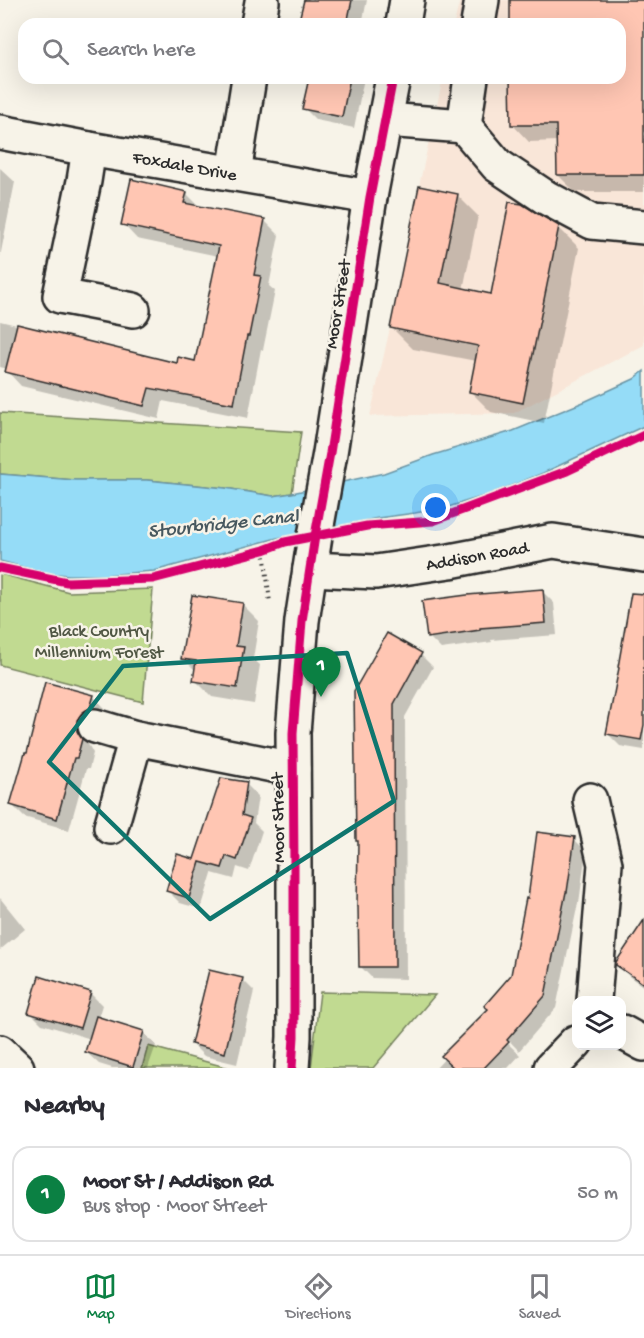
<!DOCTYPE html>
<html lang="en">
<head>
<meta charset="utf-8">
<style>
	:root { --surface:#fff; --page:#f2f2f3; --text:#2b2b33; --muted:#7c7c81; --line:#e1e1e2; --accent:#0b8043 }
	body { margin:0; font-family:"Gochi Hand",sans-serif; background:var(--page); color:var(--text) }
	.controls { position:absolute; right:18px; bottom:18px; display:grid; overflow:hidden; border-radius:12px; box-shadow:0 6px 24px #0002 }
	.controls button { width:54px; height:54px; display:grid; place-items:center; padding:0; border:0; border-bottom:2px solid var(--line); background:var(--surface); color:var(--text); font:30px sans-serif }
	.you { position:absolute; left:436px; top:508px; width:21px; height:21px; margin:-15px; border:4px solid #fff; border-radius:50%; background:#1a73e8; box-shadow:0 0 0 9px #1a73e833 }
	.badge { display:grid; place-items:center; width:39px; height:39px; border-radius:50%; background:var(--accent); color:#fff; font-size:20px; font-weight:700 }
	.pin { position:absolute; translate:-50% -50px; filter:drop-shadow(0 2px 3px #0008) }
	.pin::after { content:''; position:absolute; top:32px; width:21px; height:18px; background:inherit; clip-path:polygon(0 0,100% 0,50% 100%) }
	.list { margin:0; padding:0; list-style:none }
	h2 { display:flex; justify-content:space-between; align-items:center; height:78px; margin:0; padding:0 24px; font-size:26px }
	h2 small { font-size:20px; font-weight:400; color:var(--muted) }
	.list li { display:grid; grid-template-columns:39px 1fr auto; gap:18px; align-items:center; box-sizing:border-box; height:96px; margin:0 12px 12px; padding:0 12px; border:2px solid var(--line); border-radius:18px }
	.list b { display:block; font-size:22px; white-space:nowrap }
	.list p { margin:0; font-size:20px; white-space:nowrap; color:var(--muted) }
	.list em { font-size:20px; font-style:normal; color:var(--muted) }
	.icon { flex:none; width:33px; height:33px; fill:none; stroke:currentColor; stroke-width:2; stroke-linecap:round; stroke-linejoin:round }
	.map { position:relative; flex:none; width:644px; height:1068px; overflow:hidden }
	.search { position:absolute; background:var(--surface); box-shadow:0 6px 24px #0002; left:18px; right:18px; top:18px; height:66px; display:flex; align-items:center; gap:15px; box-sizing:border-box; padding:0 21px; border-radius:18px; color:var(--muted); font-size:22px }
	.sheet { height:186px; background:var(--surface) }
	nav { display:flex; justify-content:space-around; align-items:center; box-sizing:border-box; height:84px; border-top:2px solid var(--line); background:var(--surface); font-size:16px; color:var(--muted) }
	nav a { display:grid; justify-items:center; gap:3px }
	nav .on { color:var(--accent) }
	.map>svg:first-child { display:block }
</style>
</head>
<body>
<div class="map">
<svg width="644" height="1068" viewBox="0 0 644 1068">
	<rect width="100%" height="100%" fill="#f7f3e8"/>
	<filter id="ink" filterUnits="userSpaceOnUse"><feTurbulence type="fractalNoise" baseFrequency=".0167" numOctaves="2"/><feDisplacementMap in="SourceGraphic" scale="12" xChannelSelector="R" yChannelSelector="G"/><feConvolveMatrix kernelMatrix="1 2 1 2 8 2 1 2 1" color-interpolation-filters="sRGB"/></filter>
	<g filter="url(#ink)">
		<path fill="#f9e6d8" d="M460 0H644V345L514 413 370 416 390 328 419 186 443 78H620V24H454Z"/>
		<g fill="#c1da91" stroke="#76825e" stroke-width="1.5">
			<path d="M0 413 301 432 292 493 273 496 225 488 147 480H75L0 474Z"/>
			<path d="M0 574 69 592 153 589 143 702 0 665Z"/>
			<path d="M320 992 435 995 373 1068H311Z"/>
			<path d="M148 1046 229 1068H142Z"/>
		</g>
		<path fill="#95dcf7" stroke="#6b95a5" stroke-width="1.5" d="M644 371V426L543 473 487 495 448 507 415 513 378 518 277 538 154 571 103 575H69L47 573 0 561V474L75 480H147L225 488 273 496 292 493 384 473 433 455 513 431 586 401 634 379Z"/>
		<g fill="#0003">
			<path d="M305 0H367L362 24H300Z"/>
			<path d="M512 0H644V192H575L558 175V141L529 142 512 124V78H620V24H512Z"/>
			<path d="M310 78H364L354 128 316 120 304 108Z"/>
			<path d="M0 168 15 182 0 257Z"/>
			<path d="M186 193 201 208 265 221 279 235 269 286 275 291 263 350 261 349 248 418 163 401 159 419 21 386 7 371 8 369 0 367V321L178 364 197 363 218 256 137 239 123 224Z"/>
			<path d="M457 195 478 216 463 290 492 295 558 227 579 248 544 423 491 412 470 391 476 361 413 349 392 328Z"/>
			<path d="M542 591 554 603 557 635 491 640 492 642 441 649 429 637Z"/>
			<path d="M242 604 259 621 253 659 260 665 254 704 212 697 195 680 196 671 183 658Z"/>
			<path d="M644 615V750L620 746 608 734Z"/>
			<path d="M387 635 421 655 433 667 405 717 406 979 372 978 360 966V843L357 840Z"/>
			<path d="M93 696 105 708 102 720 89 733 88 744 93 753 89 769H86L69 830 24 817 12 805Z"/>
			<path d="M246 784 258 796 254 823 262 831 249 871 237 867 234 879 212 873 201 909 180 903 168 891 195 861Z"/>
			<path d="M574 839 586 851 579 903H578L556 1008 519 1051 502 1033 500 1036 520 1055 508 1068H436L490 1010 512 976Z"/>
			<path d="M0 898 25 929 0 950Z"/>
			<path d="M644 922V987L630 977 617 964Z"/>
			<path d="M242 979 254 991 237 1064 204 1056 192 1044Z"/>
			<path d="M90 993 102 1005 98 1018 144 1033 156 1045 148 1068H112L99 1064 86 1052 91 1039 42 1024 30 1012Z"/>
		</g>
		<g fill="#ffc6b3" stroke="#2b2b2b" stroke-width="1.5">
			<path d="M304 0H352L347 24H298Z"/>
			<path d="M510 0H644V175H557L556 125H511L510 78H620V24H510Z"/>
			<path d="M309 78H350L342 117 302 109Z"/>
			<path d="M131 179 187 192 184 203 265 219 254 275 261 276 249 336H247L234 404 149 388 144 406 5 372 17 324 177 363 178 357 195 361 219 246 121 225Z"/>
			<path d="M419 186 458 194 440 283 491 294 509 202 522 204 559 226 523 403 469 392 478 346 390 328Z"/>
			<path d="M543 589 546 623 480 628V630L427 638 422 601 467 595Z"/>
			<path d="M631 593 644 594V725L641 740 606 734 619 668 618 667Z"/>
			<path d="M192 595 243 603 236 646 244 647 237 688 193 681 196 661 181 659Z"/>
			<path d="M387 633 422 653 394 704 395 967H359L358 906H357L358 841H356L354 691Z"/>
			<path d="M45 682 94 695 90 708 82 713 77 720V731L82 739 77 758H74L57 819 10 805 25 753H27Z"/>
			<path d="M221 778 247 782 242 815 251 818 237 860 226 856 222 868 200 862 189 898 166 891 177 854 194 859Z"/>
			<path d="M537 832 575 837 567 892H566L545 996 507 1040 509 1042 484 1068H454L441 1056 488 1009 484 1006 511 975 526 898H528Z"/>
			<path d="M644 920V984L616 965V962Z"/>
			<path d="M209 970 243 978 225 1053 191 1044Z"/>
			<path d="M39 976 91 992 80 1028 28 1013Z"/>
			<path d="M96 1016 144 1031 133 1067 85 1052Z"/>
		</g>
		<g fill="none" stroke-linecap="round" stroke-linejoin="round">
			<g stroke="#2b2b2b" stroke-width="38">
				<g id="minor">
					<path d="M258 24 262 2"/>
					<path d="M403 24 407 0"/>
					<path d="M478 24 482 0"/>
					<path d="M386 120 464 126 471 78"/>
					<path d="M464 126 497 165 545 197 592 222 644 227"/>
					<path d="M0 132 89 149 370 197"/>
					<path d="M89 149 84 181 60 296 133 310"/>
					<path d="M234 173 249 78"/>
					<path d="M310 569 376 572 450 561 553 541 644 555"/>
					<path d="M95 726 136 738 293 769"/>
					<path d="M590 800 605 864 594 1000"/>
					<path d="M111 827 136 738"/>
					<path d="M622 1032 644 1044"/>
					<path d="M0 1052 17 1068"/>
					<path d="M292 1068 294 1037V866L293 733 302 621 315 536 330 453 370 197 393 78"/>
					<path d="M551 1068 576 1042"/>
				</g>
			</g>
			<path stroke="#2b2b2b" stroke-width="4" stroke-dasharray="1.5 4.5" stroke-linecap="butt" d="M264 550 270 603"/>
			<use href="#minor" stroke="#f7f3e8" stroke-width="33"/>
			<g stroke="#f7f3e8" stroke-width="13">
				<g id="cycleway">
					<path d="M0 568 67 582 153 579 264 550 285 542 367 526 433 521 567 471 644 435"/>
					<path d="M292 1068 294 1037V866L293 733 302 621 315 536 330 453 370 197 393 78"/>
				</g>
			</g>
			<use href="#cycleway" stroke="#d6006c" stroke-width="9"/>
		</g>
	</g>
	<path fill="none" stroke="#0f766e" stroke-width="4.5" stroke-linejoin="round" d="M347 653 394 801 210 919 49 762 123 666Z"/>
	<g text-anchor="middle" stroke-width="5" stroke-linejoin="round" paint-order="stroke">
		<g font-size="18" fill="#2b2b2b" stroke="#f7f3e8">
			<text transform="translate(185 165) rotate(10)" y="6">Foxdale Drive</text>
			<text transform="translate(337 304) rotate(-81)" y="6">Moor Street</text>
			<text transform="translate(477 555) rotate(-10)" y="6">Addison Road</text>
			<text transform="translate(277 818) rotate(-91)" y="6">Moor Street</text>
		</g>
		<g font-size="18" fill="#505744" stroke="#f7f3e8">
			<text x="99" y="636">Black Country<tspan x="99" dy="21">Millennium Forest</tspan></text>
		</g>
		<g font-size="20" font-style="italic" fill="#46575e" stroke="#f7f3e8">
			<text transform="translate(223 522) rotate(-6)" y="7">Stourbridge Canal</text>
		</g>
	</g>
</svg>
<div class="controls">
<button><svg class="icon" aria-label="layers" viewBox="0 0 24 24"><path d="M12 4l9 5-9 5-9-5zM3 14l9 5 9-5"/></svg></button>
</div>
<div class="you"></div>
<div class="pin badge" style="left:321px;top:697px">1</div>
<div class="search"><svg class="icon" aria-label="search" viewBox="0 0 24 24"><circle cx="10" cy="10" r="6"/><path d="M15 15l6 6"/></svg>Search here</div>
</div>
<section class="sheet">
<h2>Nearby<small></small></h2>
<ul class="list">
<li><span class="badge">1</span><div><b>Moor St / Addison Rd</b><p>Bus stop · Moor Street</p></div><em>50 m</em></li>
</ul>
</section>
<nav>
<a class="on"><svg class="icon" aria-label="map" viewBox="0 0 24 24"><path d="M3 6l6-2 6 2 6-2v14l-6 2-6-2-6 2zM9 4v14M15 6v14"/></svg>Map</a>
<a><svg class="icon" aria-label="directions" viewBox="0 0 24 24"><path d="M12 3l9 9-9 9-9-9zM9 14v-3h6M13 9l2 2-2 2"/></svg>Directions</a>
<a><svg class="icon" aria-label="saved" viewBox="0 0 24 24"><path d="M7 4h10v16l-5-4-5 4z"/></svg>Saved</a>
</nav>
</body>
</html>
